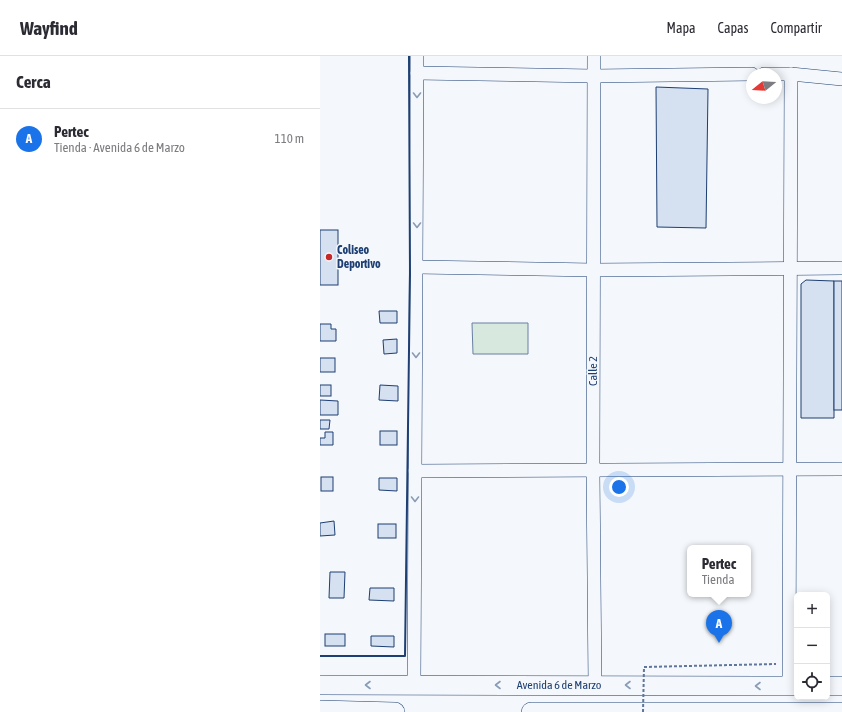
<!DOCTYPE html>
<html lang="es">
<head>
<meta charset="utf-8">
<style>
	:root { --surface:#fff; --page:#f2f2f3; --text:#2b2b33; --muted:#7c7c81; --line:#e1e1e2; --accent:#1a73e8 }
	body { margin:0; font-family:"Asap Condensed",sans-serif; background:var(--page); color:var(--text) }
	.controls { position:absolute; right:12px; bottom:12px; display:grid; overflow:hidden; border-radius:6px; box-shadow:0 2px 10px #0003 }
	.controls button { width:36px; height:36px; display:grid; place-items:center; padding:0; border:0; border-bottom:1px solid var(--line); background:var(--surface); color:var(--text); font:20px sans-serif }
	.compass { position:absolute; left:426px; top:12px; width:36px; height:36px; border-radius:50%; background:var(--surface); box-shadow:0 2px 10px #0003; rotate:252deg }
	.you { position:absolute; left:299px; top:431px; width:14px; height:14px; margin:-10px; border:3px solid #fff; border-radius:50%; background:#1a73e8; box-shadow:0 0 0 6px #1a73e833 }
	.badge { display:grid; place-items:center; width:26px; height:26px; border-radius:50%; background:var(--accent); color:#fff; font-size:13px; font-weight:700 }
	.pin { position:absolute; translate:-50% -33px; filter:drop-shadow(0 1px 2px #0008) }
	.pin::after { content:''; position:absolute; top:21px; width:14px; height:12px; background:inherit; clip-path:polygon(0 0,100% 0,50% 100%) }
	.popup { position:absolute; left:367px; top:489px; width:64px; height:52px; box-sizing:border-box; display:grid; place-content:center; border-radius:6px; background:var(--surface); filter:drop-shadow(0 1px 3px #0005); font-size:13px; white-space:nowrap; color:var(--muted) }
	.popup b { font-size:15px; color:var(--text) }
	.popup::after { content:''; position:absolute; left:50%; top:100%; margin-left:-8px; border:8px solid transparent; border-top-color:var(--surface) }
	.list { margin:0; padding:0; list-style:none }
	h2 { display:flex; justify-content:space-between; align-items:center; height:52px; margin:0; padding:0 16px; font-size:17px }
	h2 small { font-size:13px; font-weight:400; color:var(--muted) }
	.list li { display:grid; grid-template-columns:26px 1fr auto; gap:12px; align-items:center; box-sizing:border-box; height:60px; padding:0 16px; border-top:1px solid var(--line) }
	.list b { display:block; font-size:15px; white-space:nowrap }
	.list p { margin:0; font-size:13px; white-space:nowrap; color:var(--muted) }
	.list em { font-size:13px; font-style:normal; color:var(--muted) }
	.icon { flex:none; width:22px; height:22px; fill:none; stroke:currentColor; stroke-width:2; stroke-linecap:round; stroke-linejoin:round }
	.map { position:relative; flex:none; width:522px; height:656px; overflow:hidden }
	header { display:flex; align-items:center; gap:24px; box-sizing:border-box; height:56px; padding:0 20px; background:var(--surface); border-bottom:1px solid var(--line) }
	header strong { font-size:19px }
	nav { display:flex; gap:22px; margin-inline-start:auto; font-size:14px }
	main { display:flex }
	aside { flex:1; background:var(--surface) }
	.map>svg:first-child { display:block }
</style>
</head>
<body>
<header>
<strong>Wayfind</strong>
<nav><a>Mapa</a><a>Capas</a><a>Compartir</a></nav>
</header>
<main>
<aside>
<h2>Cerca<small></small></h2>
<ul class="list">
<li><span class="badge">A</span><div><b>Pertec</b><p>Tienda · Avenida 6 de Marzo</p></div><em>110 m</em></li>
</ul>
</aside>
<div class="map">
<svg width="522" height="656" viewBox="0 0 522 656">
	<rect width="100%" height="100%" fill="#f4f7fb"/>
	<path fill="#d7e8df" stroke="#687fa3" d="M152 267H208V298H153Z"/>
	<g fill="#d5e0f0" stroke="#1d3f73">
		<path d="M336 31 388 33 386 172 337 171Z"/>
		<rect x="0" y="174" width="18" height="55"/>
		<path d="M486 224 514 225V362H481V228Z"/>
		<rect x="514" y="225" width="8" height="129"/>
		<path d="M59 255H77V267H60Z"/>
		<path d="M0 268H11V273H16V285H0Z"/>
		<path d="M77 283V297L64 298 63 284Z"/>
		<rect x="0" y="302" width="15" height="14"/>
		<rect x="0" y="329" width="11" height="11"/>
		<path d="M60 329 78 330V345L59 344Z"/>
		<path d="M0 344 18 345V359H0Z"/>
		<path d="M0 364H10L9 373H0Z"/>
		<rect x="60" y="375" width="17" height="14"/>
		<path d="M5 376H13V389H0V382H5Z"/>
		<rect x="1" y="421" width="12" height="14"/>
		<path d="M59 422H77V435L59 434Z"/>
		<path d="M14 465 15 479 0 480V467Z"/>
		<rect x="58" y="468" width="18" height="14"/>
		<path d="M10 516H25L24 542H9Z"/>
		<path d="M50 532H74V545L49 544Z"/>
		<rect x="5" y="578" width="20" height="12"/>
		<path d="M51 580H74V591L51 590Z"/>
	</g>
	<g fill="none" stroke-linecap="round" stroke-linejoin="round">
		<g stroke="#1d3f73" stroke-width="14">
			<g id="minor">
				<path d="M274 0 273 415 275 629"/>
				<path d="M97 17 273 20 432 18"/>
				<path d="M444 18H471L522 23"/>
				<path d="M97 211 273 214 522 212"/>
				<path d="M95 415 522 413"/>
				<path d="M94 629 97 0"/>
				<path d="M469 630 471 18"/>
			</g>
		</g>
		<g stroke="#1d3f73" stroke-width="20">
			<g id="highway">
				<path d="M0 629 477 630"/>
				<path d="M507 630H522"/>
				<path d="M0 654 75 656"/>
				<path d="M211 656H522"/>
			</g>
		</g>
		<path stroke="#5e769c" stroke-width="2" stroke-dasharray="3 2" stroke-linecap="butt" d="M324 611 456 608"/>
		<use href="#minor" stroke="#f4f7fb" stroke-width="13"/>
		<use href="#highway" stroke="#f4f7fb" stroke-width="19"/>
		<path stroke="#5e769c" stroke-width="2" stroke-dasharray="3 2" stroke-linecap="butt" d="M323 656 324 611"/>
		<path stroke="#1d3f73" stroke-width="2" d="M0 600H85L90 218 89 0"/>
	</g>
	<defs><path id="oneway-chevron" d="M-2-3.5L2.5 0L-2 3.5" fill="none" stroke-width="1.6" stroke-linecap="round" stroke-linejoin="round"/></defs>
	<g stroke="#889bb7">
		<use href="#oneway-chevron" transform="translate(97 39) rotate(90)"/>
		<use href="#oneway-chevron" transform="translate(97 169) rotate(90)"/>
		<use href="#oneway-chevron" transform="translate(96 299) rotate(90)"/>
		<use href="#oneway-chevron" transform="translate(95 443) rotate(90)"/>
		<use href="#oneway-chevron" transform="translate(48 629) rotate(-180)"/>
		<use href="#oneway-chevron" transform="translate(178 629) rotate(-180)"/>
		<use href="#oneway-chevron" transform="translate(308 629) rotate(-180)"/>
		<use href="#oneway-chevron" transform="translate(438 630) rotate(-180)"/>
	</g>
	<circle fill="#c62828" stroke="#f4f7fb" stroke-width="1.5" cx="9" cy="201" r="4"/>
	<g text-anchor="middle" stroke-width="3" stroke-linejoin="round" paint-order="stroke">
		<g font-size="12" font-weight="bold" fill="#1d3f73" stroke="#f4f7fb" text-anchor="start">
			<text x="17" y="198">Coliseo<tspan x="17" dy="14">Deportivo</tspan></text>
		</g>
		<g font-size="12" fill="#1d3f73" stroke="#f4f7fb">
			<text transform="translate(273 315) rotate(-90)" y="4">Calle 2</text>
			<text x="239" y="633">Avenida 6 de Marzo</text>
		</g>
	</g>
</svg>
<div class="controls">
<button>+</button>
<button>−</button>
<button><svg class="icon" aria-label="locate" viewBox="0 0 24 24"><circle cx="12" cy="12" r="6"/><path d="M12 2v4M12 18v4M2 12h4M18 12h4"/></svg></button>
</div>
<svg class="compass" viewBox="-18 -18 36 36"><path d="M0-13l5 13h-10z" fill="#e53935"/><path d="M0 13l5-13h-10z" fill="#7c7c81"/></svg>
<div class="you"></div>
<div class="pin badge" style="left:399px;top:587px">A</div>
<div class="popup"><b>Pertec</b>Tienda</div>
</div>
</main>
</body>
</html>
